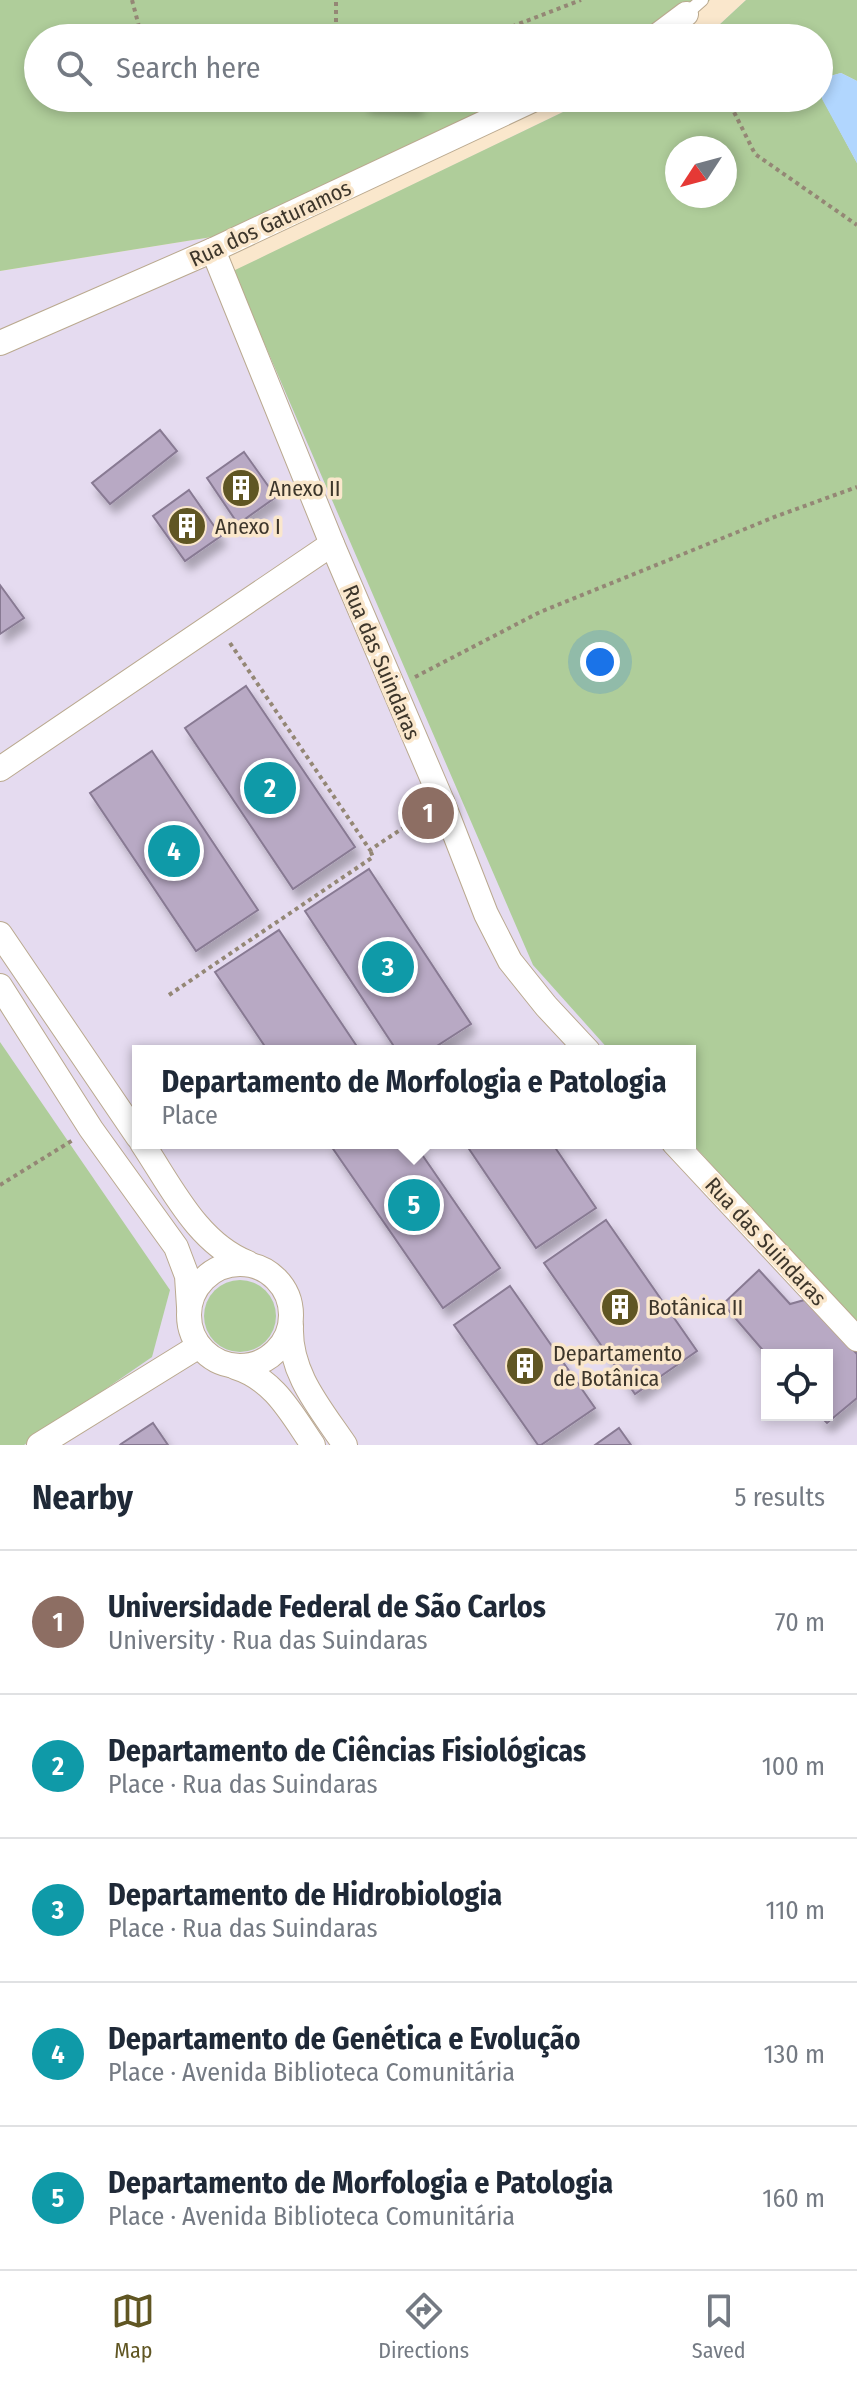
<!DOCTYPE html>
<html lang="en">
<head>
<meta charset="utf-8">
<style>
	:root { --surface:#fff; --page:#f6f6f7; --text:#1f2937; --muted:#747a83; --line:#e0e1e3; --accent:#605623 }
	body { margin:0; font-family:"Fira Sans Condensed",sans-serif; background:var(--page); color:var(--text) }
	.controls { position:absolute; right:24px; bottom:24px; display:grid; overflow:hidden; border-radius:0px; box-shadow:0 4px 12px #0003 }
	.controls button { width:72px; height:72px; display:grid; place-items:center; padding:0; border:0; border-bottom:2px solid var(--line); background:var(--surface); color:var(--text); font:40px sans-serif }
	.compass { position:absolute; left:665px; top:136px; width:72px; height:72px; border-radius:50%; background:var(--surface); box-shadow:0 4px 12px #0003; rotate:234deg }
	.you { position:absolute; left:600px; top:662px; width:28px; height:28px; margin:-20px; border:6px solid #fff; border-radius:50%; background:#1a73e8; box-shadow:0 0 0 12px #1a73e833 }
	.badge { display:grid; place-items:center; width:52px; height:52px; border-radius:50%; background:var(--accent); color:#fff; font-size:26px; font-weight:700 }
	.pin { position:absolute; translate:-50% -50%; border:4px solid #fff; box-shadow:0 2px 8px #0006 }
	.popup { position:absolute; left:132px; top:1045px; width:564px; height:104px; box-sizing:border-box; display:grid; place-content:center; border-radius:0px; background:var(--surface); filter:drop-shadow(0 2px 6px #0005); font-size:26px; white-space:nowrap; color:var(--muted) }
	.popup b { font-size:30px; color:var(--text) }
	.popup::after { content:''; position:absolute; left:50%; top:100%; margin-left:-16px; border:16px solid transparent; border-top-color:var(--surface) }
	.list { margin:0; padding:0; list-style:none }
	h2 { display:flex; justify-content:space-between; align-items:center; height:104px; margin:0; padding:0 32px; font-size:34px }
	h2 small { font-size:26px; font-weight:400; color:var(--muted) }
	.list li { display:grid; grid-template-columns:52px 1fr auto; gap:24px; align-items:center; box-sizing:border-box; height:144px; padding:0 32px; border-top:2px solid var(--line) }
	.list b { display:block; font-size:30px; white-space:nowrap }
	.list p { margin:0; font-size:26px; white-space:nowrap; color:var(--muted) }
	.list em { font-size:26px; font-style:normal; color:var(--muted) }
	.icon { flex:none; width:44px; height:44px; fill:none; stroke:currentColor; stroke-width:2; stroke-linecap:round; stroke-linejoin:round }
	.map { position:relative; flex:none; width:857px; height:1445px; overflow:hidden }
	.search { position:absolute; background:var(--surface); box-shadow:0 4px 12px #0003; left:24px; right:24px; top:24px; height:88px; display:flex; align-items:center; gap:20px; box-sizing:border-box; padding:0 28px; border-radius:44px; color:var(--muted); font-size:30px }
	.sheet { height:824px; background:var(--surface) }
	nav { display:flex; justify-content:space-around; align-items:center; box-sizing:border-box; height:112px; border-top:2px solid var(--line); background:var(--surface); font-size:22px; color:var(--muted) }
	nav a { display:grid; justify-items:center; gap:4px }
	nav .on { color:var(--accent) }
	.map>svg:first-child { display:block }
</style>
</head>
<body>
<div class="map">
<svg width="857" height="1445" viewBox="0 0 857 1445">
	<defs>
		<filter id="shadow"><feDropShadow dx="5" dy="9" stdDeviation="4" flood-color="#0004"/></filter>
	</defs>
	<rect width="100%" height="100%" fill="#fae7cc"/>
	<path fill="#e5dbf0" fill-rule="evenodd" d="M746 0H857V1445H0V271L218 236 234 271 592 98H819V38H705ZM677 148H725V196H677ZM138 1051H690V1143H138ZM767 1355H827V1415H767Z"/>
	<g fill="#afcd9a" fill-rule="evenodd">
		<path d="M0 0H710L683 27 659 38H38V98H525L218 236 0 271Z"/>
		<path d="M746 0H857V81L841 73 823 78 822 98 857 163V1326L690 1141V1051H610L533 965 233 271 592 98H819V38H705ZM677 148H725V196H677Z"/>
		<path d="M0 1042 170 1290 152 1357 24 1445H0Z"/>
		<circle cx="240" cy="1316" r="36"/>
	</g>
	<path fill="#b1d6fe" d="M841 73 857 81V163L822 99 823 78Z"/>
	<g fill="#b8a9c4" stroke="#887a93" stroke-width="2" filter="url(#shadow)">
		<path d="M365 98H417V106L365 103Z"/>
		<path d="M160 430 177 451 110 504 92 483Z"/>
		<path d="M244 452 276 497 238 524 207 478Z"/>
		<path d="M189 490 221 536 185 561 153 516Z"/>
		<path d="M0 585 24 618 0 634Z"/>
		<path d="M246 686 355 847 293 889 185 728Z"/>
		<path d="M152 751 258 910 196 951 90 793Z"/>
		<path d="M369 869 471 1024 429 1051H397L305 911Z"/>
		<path d="M279 930 360 1051H268L215 972Z"/>
		<path d="M329 1143H414L500 1268 443 1308Z"/>
		<path d="M465 1143H552L596 1208 536 1248Z"/>
		<path d="M606 1220 697 1351 635 1394 544 1263Z"/>
		<path d="M759 1270 790 1304 808 1299 857 1354V1398L827 1423 819 1415H827V1355H767L723 1304Z"/>
		<path d="M510 1286 595 1408 541 1445H538L454 1325Z"/>
		<path d="M153 1423 168 1445H120L121 1444Z"/>
		<path d="M619 1428 631 1445H595Z"/>
	</g>
	<g fill="none" stroke-linecap="round" stroke-linejoin="round">
		<g stroke="#baa98f" stroke-width="14">
			<path id="service" d="M686 14 702 0"/>
		</g>
		<g stroke="#baa98f" stroke-width="26">
			<g id="minor">
				<path d="M654 38 686 14"/>
				<path d="M213 250 332 544 442 801 486 914 510 961 546 1006 588 1051"/>
				<path d="M0 343 213 250 537 98"/>
				<path d="M0 769 332 544"/>
				<path d="M0 934 138 1137"/>
				<path d="M0 986 91 1129 176 1247 187 1276 189 1307"/>
				<path d="M142 1143C171 1186 197 1243 248 1263"/>
				<path d="M674 1143 857 1339"/>
				<circle cx="240" cy="1315" r="51"/>
				<path d="M291 1326C289 1373 320 1408 345 1445"/>
				<path d="M235 1367C274 1379 291 1413 313 1445"/>
				<path d="M39 1445 199 1346"/>
			</g>
		</g>
		<g stroke="#948775" stroke-width="4" stroke-dasharray="4 4" stroke-linecap="butt">
			<path d="M132 0 142 38"/>
			<path d="M336 38V0"/>
			<path d="M482 38 581 0"/>
			<path d="M727 98 755 154 857 225"/>
			<path d="M230 643 370 850 424 814"/>
			<path d="M415 677 540 612 777 516 857 487"/>
			<path d="M169 995 373 857 370 850"/>
			<path d="M0 1185 73 1140"/>
		</g>
		<use href="#service" stroke="#fff" stroke-width="12"/>
		<use href="#minor" stroke="#fff" stroke-width="24"/>
	</g>
	<defs>
		<g id="building-disc" transform="scale(2)"><circle r="9.5" fill="#605623" stroke="#fae7cc"/><path d="M-4-6H4V6H1V3H-1V6H-4ZM-2.5-4.3h1.7v1.8h-1.7ZM.8-4.3h1.7v1.8H.8ZM-2.5-1h1.7V.8h-1.7ZM.8-1h1.7V.8H.8Z" fill="#fff"/></g>
	</defs>
	<g fill-rule="evenodd">
		<use href="#building-disc" x="241" y="488"/>
		<use href="#building-disc" x="187" y="526"/>
		<use href="#building-disc" x="620" y="1307"/>
		<use href="#building-disc" x="525" y="1366"/>
	</g>
	<g text-anchor="middle" stroke-width="7" stroke-linejoin="round" paint-order="stroke">
		<g font-size="22" fill="#3d362b" stroke="#fae7cc">
			<text transform="translate(270 223) rotate(-25)" y="8">Rua dos Gaturamos</text>
			<text transform="translate(382 662) rotate(67)" y="8">Rua das Suindaras</text>
			<text transform="translate(766 1241) rotate(47)" y="8">Rua das Suindaras</text>
		</g>
		<g font-size="22" fill="#3d362b" stroke="#fae7cc" text-anchor="start">
			<text x="269" y="496">Anexo II</text>
			<text x="215" y="534">Anexo I</text>
			<text x="648" y="1315">Botânica II</text>
			<text x="553" y="1361">Departamento<tspan x="553" dy="25">de Botânica</tspan></text>
		</g>
	</g>
</svg>
<div class="controls">
<button><svg class="icon" aria-label="locate" viewBox="0 0 24 24"><circle cx="12" cy="12" r="6"/><path d="M12 2v4M12 18v4M2 12h4M18 12h4"/></svg></button>
</div>
<svg class="compass" viewBox="-18 -18 36 36"><path d="M0-13l5 13h-10z" fill="#e53935"/><path d="M0 13l5-13h-10z" fill="#747a83"/></svg>
<div class="you"></div>
<div class="pin badge" style="left:428px;top:813px;background:#8d6e63">1</div>
<div class="pin badge" style="left:270px;top:788px;background:#0f9aa8">2</div>
<div class="pin badge" style="left:388px;top:967px;background:#0f9aa8">3</div>
<div class="pin badge" style="left:174px;top:851px;background:#0f9aa8">4</div>
<div class="pin badge" style="left:414px;top:1205px;background:#0f9aa8">5</div>
<div class="popup"><b>Departamento de Morfologia e Patologia</b>Place</div>
<div class="search"><svg class="icon" aria-label="search" viewBox="0 0 24 24"><circle cx="10" cy="10" r="6"/><path d="M15 15l6 6"/></svg>Search here</div>
</div>
<section class="sheet">
<h2>Nearby<small>5 results</small></h2>
<ul class="list">
<li><span class="badge" style="background:#8d6e63">1</span><div><b>Universidade Federal de São Carlos</b><p>University · Rua das Suindaras</p></div><em>70 m</em></li>
<li><span class="badge" style="background:#0f9aa8">2</span><div><b>Departamento de Ciências Fisiológicas</b><p>Place · Rua das Suindaras</p></div><em>100 m</em></li>
<li><span class="badge" style="background:#0f9aa8">3</span><div><b>Departamento de Hidrobiologia</b><p>Place · Rua das Suindaras</p></div><em>110 m</em></li>
<li><span class="badge" style="background:#0f9aa8">4</span><div><b>Departamento de Genética e Evolução</b><p>Place · Avenida Biblioteca Comunitária</p></div><em>130 m</em></li>
<li><span class="badge" style="background:#0f9aa8">5</span><div><b>Departamento de Morfologia e Patologia</b><p>Place · Avenida Biblioteca Comunitária</p></div><em>160 m</em></li>
</ul>
</section>
<nav>
<a class="on"><svg class="icon" aria-label="map" viewBox="0 0 24 24"><path d="M3 6l6-2 6 2 6-2v14l-6 2-6-2-6 2zM9 4v14M15 6v14"/></svg>Map</a>
<a><svg class="icon" aria-label="directions" viewBox="0 0 24 24"><path d="M12 3l9 9-9 9-9-9zM9 14v-3h6M13 9l2 2-2 2"/></svg>Directions</a>
<a><svg class="icon" aria-label="saved" viewBox="0 0 24 24"><path d="M7 4h10v16l-5-4-5 4z"/></svg>Saved</a>
</nav>
</body>
</html>
